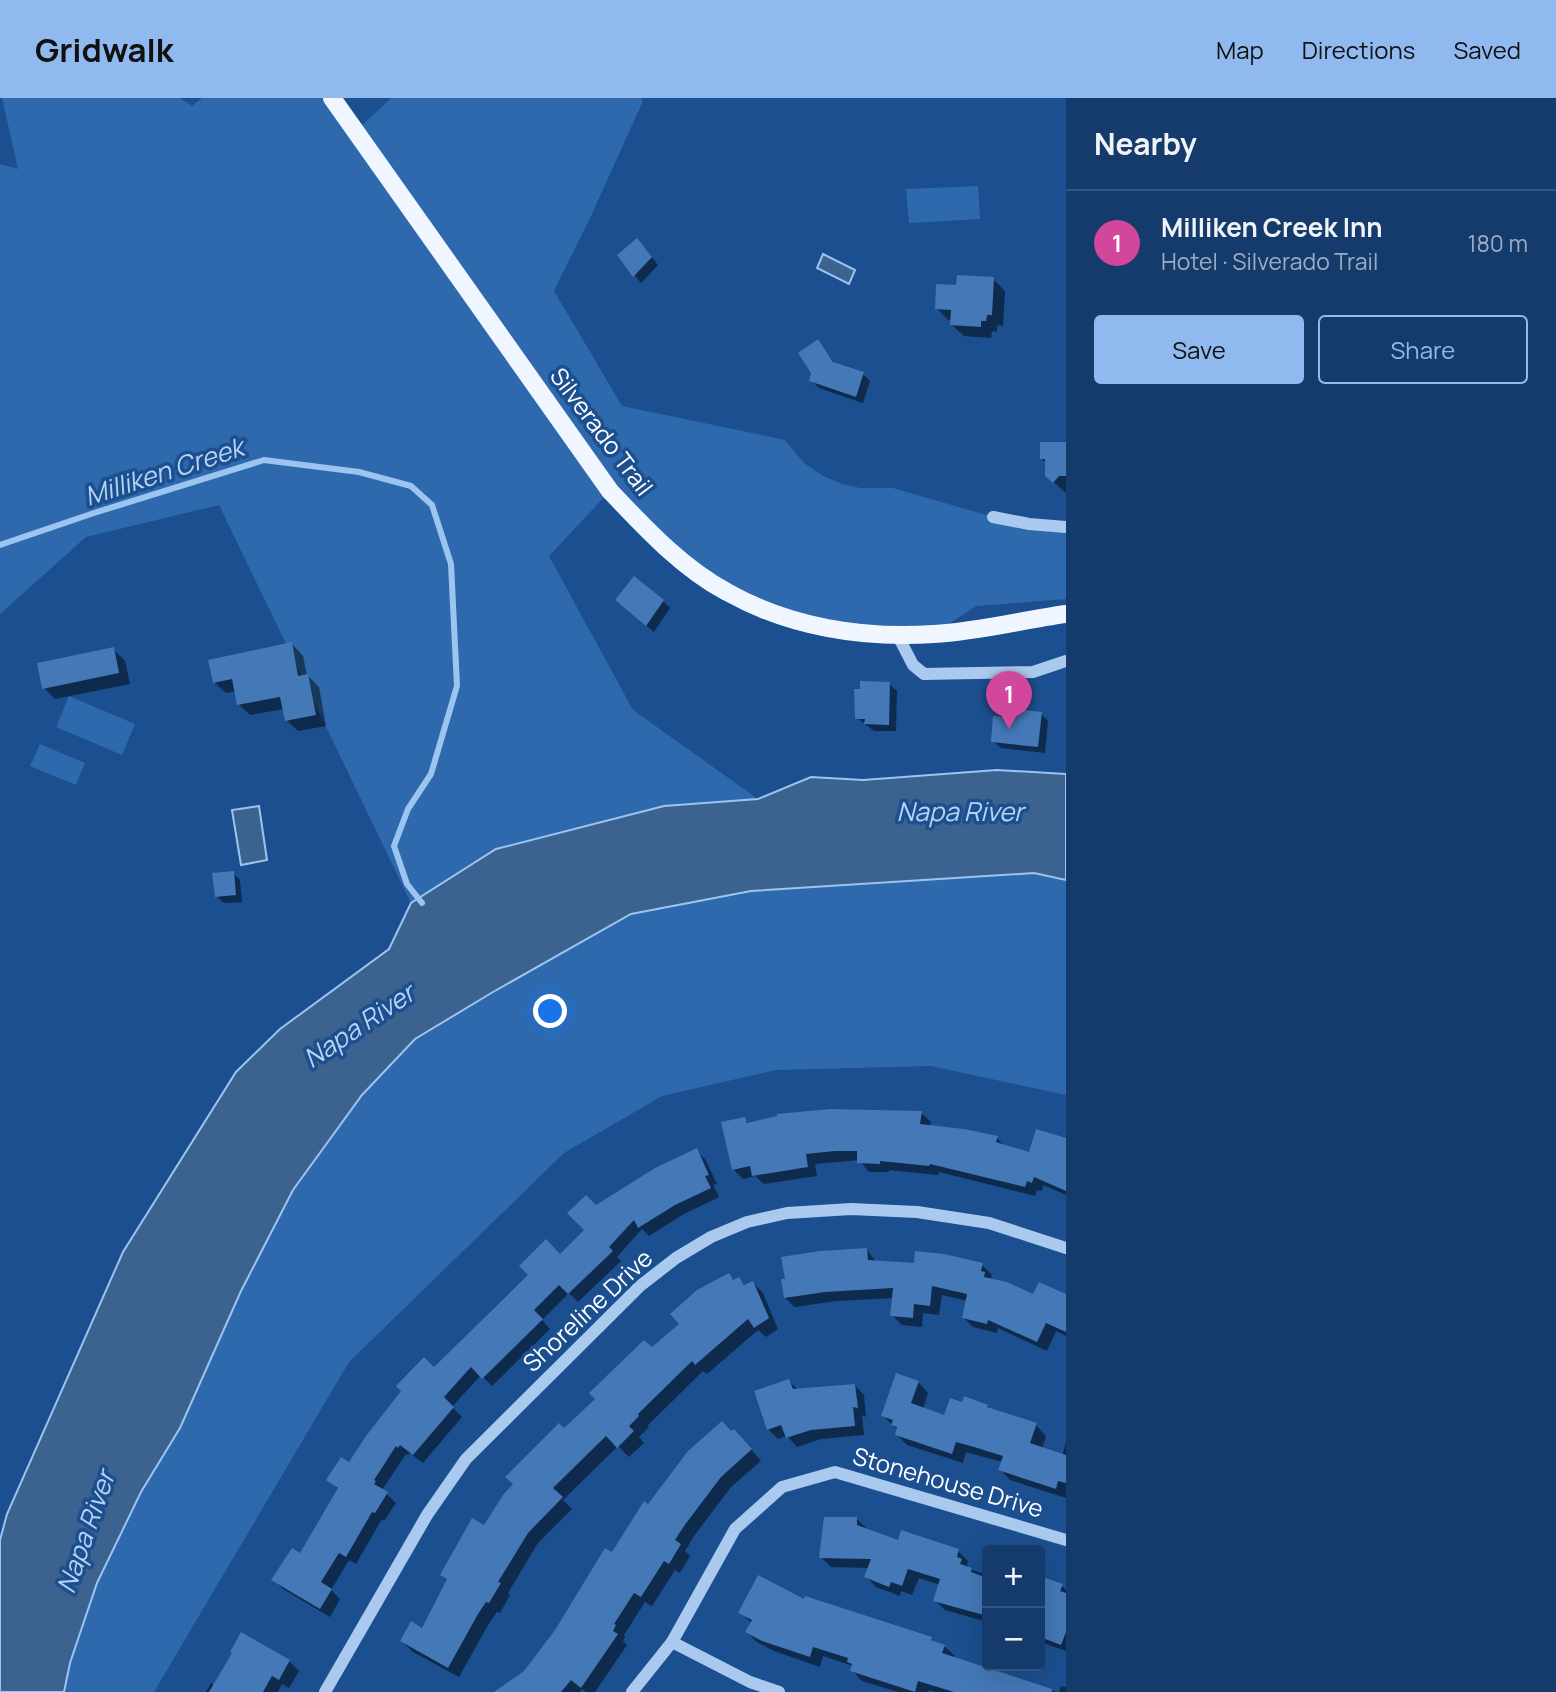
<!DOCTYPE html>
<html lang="en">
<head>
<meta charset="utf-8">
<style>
	:root { --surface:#143b6b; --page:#214673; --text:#f1f3f6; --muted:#9dadc1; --line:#33557e; --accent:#90b9f0 }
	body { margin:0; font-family:Manrope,sans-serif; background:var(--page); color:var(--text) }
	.controls { position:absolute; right:21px; bottom:21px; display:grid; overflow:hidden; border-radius:7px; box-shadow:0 7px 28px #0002 }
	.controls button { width:63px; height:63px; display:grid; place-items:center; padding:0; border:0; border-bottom:2px solid var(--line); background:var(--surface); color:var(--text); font:35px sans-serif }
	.you { position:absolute; left:551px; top:914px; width:24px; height:24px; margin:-18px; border:5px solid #fff; border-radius:50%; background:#1a73e8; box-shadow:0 0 0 10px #1a73e833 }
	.badge { display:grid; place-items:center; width:46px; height:46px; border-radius:50%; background:var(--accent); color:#fff; font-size:23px; font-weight:700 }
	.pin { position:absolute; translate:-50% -58px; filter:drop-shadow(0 2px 4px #0008) }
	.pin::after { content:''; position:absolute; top:37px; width:24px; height:21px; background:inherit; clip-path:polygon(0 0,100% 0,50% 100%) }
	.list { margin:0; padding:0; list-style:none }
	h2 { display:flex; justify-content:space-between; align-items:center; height:91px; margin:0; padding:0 28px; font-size:30px }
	h2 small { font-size:23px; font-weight:400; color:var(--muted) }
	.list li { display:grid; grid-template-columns:46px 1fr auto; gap:21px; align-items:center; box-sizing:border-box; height:105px; padding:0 28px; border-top:2px solid var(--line) }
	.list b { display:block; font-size:26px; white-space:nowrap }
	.list p { margin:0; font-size:23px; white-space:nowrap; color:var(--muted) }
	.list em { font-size:23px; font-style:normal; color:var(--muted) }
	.actions { display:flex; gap:14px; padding:21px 28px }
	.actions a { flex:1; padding:16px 0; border:2px solid var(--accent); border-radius:7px; text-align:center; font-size:24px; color:var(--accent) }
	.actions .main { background:var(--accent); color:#111 }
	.map { position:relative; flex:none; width:1066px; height:1594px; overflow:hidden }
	header { display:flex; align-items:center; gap:42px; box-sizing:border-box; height:98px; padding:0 35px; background:var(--accent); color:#111 }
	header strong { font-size:33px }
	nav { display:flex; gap:38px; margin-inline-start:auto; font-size:24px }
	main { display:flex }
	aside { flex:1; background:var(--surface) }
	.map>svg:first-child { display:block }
</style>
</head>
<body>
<header>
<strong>Gridwalk</strong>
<nav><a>Map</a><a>Directions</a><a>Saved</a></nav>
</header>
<main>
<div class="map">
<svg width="1066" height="1594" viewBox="0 0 1066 1594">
	<rect width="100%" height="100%" fill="#1b4f8f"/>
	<g fill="#2e69ad">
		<path d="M2 0H180L192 8 202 0H328L356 33 391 0H641L643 3 591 118 554 193 622 308 785 342 804 365 823 378 842 386 860 390H893L993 419 1066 428V501L976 508 934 536H865L725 494 610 393 549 458 633 612 758 701 664 708 496 751 411 805 219 407 86 439 0 516V66L18 71Z"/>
		<path d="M978 88 980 121 909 125 906 91Z"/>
		<path d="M69 598 135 626 122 657 56 629Z"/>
		<path d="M40 646 85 665 76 687 30 668Z"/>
		<path d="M1034 775 1066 782V997L931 968 776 972 662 998 564 1055 349 1264 154 1594H64L70 1565 97 1485 141 1394 180 1330 241 1193 293 1092 362 997 415 941 493 894 631 816 751 793Z"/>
	</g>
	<g fill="#3c6290" stroke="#9cc4f0" stroke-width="2">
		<path d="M823 156 855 172 849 186 817 170Z"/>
		<path d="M997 672 1066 676V782L1034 775 751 793 631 816 493 894 415 941 362 997 293 1092 241 1193 180 1330 141 1394 97 1485 70 1565 64 1594H0V1442L7 1416 123 1154 236 974 280 931 389 851 411 805 496 751 664 708 758 701 811 679 863 682Z"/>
		<path d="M259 708 267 762 241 767 232 712Z"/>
	</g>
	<g fill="#0007">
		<path d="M644 149 658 167 641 185 619 158Z"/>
		<path d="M993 181 1005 193 1003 228 997 227V234L992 233 991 240 964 238 952 227V222H948L937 210 958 189Z"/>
		<path d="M818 243 836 267 863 276 870 283 863 305 819 290 811 282Z"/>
		<path d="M1066 346V395L1046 377V365L1042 361Z"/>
		<path d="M663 503 670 510 654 534 625 509Z"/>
		<path d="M292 546 303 558 307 577 319 589 326 628 298 633 286 622 284 611 250 617 238 606 236 593 226 595 214 584Z"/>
		<path d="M113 551 125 563 130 586 55 601 44 590Z"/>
		<path d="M889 586 897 593 896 633H874L857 620Z"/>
		<path d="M1041 616 1048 623 1045 655 1001 650 993 643 1008 621Z"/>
		<path d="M233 775 240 782 242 804 224 805 216 798Z"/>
		<path d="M921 1015 931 1024 930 1029 997 1040 1006 1049 1030 1056 1066 1042V1097L1043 1087 1042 1093 1037 1092 1035 1098 939 1074 938 1077 889 1072V1074H869L859 1062 815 1066 817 1078 764 1086 755 1078 743 1081 733 1071 744 1021 750 1026Z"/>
		<path d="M696 1052 705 1061 717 1086 713 1087 719 1099 684 1116 649 1138 642 1131 617 1159 621 1163 578 1204 569 1195 542 1222 550 1231 492 1288 481 1277 452 1309 462 1319 423 1365 410 1355 408 1357 406 1356 382 1392 396 1405 384 1423 382 1421 356 1466 349 1462 331 1492 340 1501 330 1519 283 1491 274 1482 301 1457 339 1392 329 1382 350 1367 434 1271 587 1132 596 1109Z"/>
		<path d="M867 1152 877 1165 982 1167 992 1177 990 1182 1034 1199 1066 1198V1238L1056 1233 1047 1253 998 1230 997 1235 973 1229 964 1220 968 1203 942 1197 939 1217 923 1215 922 1229 902 1227 892 1217 894 1200 836 1203 795 1209 785 1200Z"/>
		<path d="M728 1177 734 1183 739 1181 746 1188 753 1185 763 1195 778 1231 766 1239 758 1232 707 1276 703 1273 647 1328 649 1329 639 1339 644 1345 629 1359 618 1348 563 1402 572 1411 538 1445 508 1495 510 1497 500 1515 497 1514 488 1527 459 1579 413 1554 402 1543 423 1532 448 1482 442 1477 485 1430 564 1333 681 1226Z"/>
		<path d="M789 1283 798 1292 855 1287 864 1297 866 1319 862 1317 864 1337 821 1341 797 1349 787 1338 778 1341 768 1331Z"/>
		<path d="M918 1284 928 1295 923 1311 945 1319 963 1306 987 1308 992 1313 1036 1327 1046 1338 1042 1351 1062 1358 1066 1344V1400L1010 1382 1000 1371 1002 1364 966 1354 963 1365 907 1347 897 1337 898 1332 883 1318Z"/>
		<path d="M744 1343 761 1363 731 1389 694 1438 685 1453 690 1458 680 1475 675 1472 652 1508 645 1504 624 1537 625 1539 623 1543 627 1547 595 1594H586L582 1591 580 1594H497L525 1574 649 1408Z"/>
		<path d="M857 1421 867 1431 899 1445 958 1453 968 1463 967 1468 970 1471 987 1477V1524L945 1512 935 1502 940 1487 919 1480 912 1497 901 1493 900 1498 876 1489 866 1478 869 1470 831 1469 821 1459Z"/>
		<path d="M1040 1480 1062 1488 1066 1492V1553L1040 1544Z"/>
		<path d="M805 1504 931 1541 935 1545 944 1548 955 1558 954 1561 1056 1594H936L929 1592 928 1594H898L862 1583 852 1572 853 1568 823 1558 820 1569 774 1553 757 1544 747 1534 752 1525 740 1514Z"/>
		<path d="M242 1536 289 1563 299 1573 289 1590 282 1586 278 1594H206L211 1585 215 1588 234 1555Z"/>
		<path d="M1061 1588 1066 1589V1594H1059Z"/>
	</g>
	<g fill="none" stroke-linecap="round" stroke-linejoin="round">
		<path stroke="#9cc4f0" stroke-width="6" d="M0 447 94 415 264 362 359 374 411 388 432 407 451 466 457 588 431 676 408 711 394 748 407 786 422 805"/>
	</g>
	<g fill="#4478b7">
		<path d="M637 140 652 159 633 179 617 157Z"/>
		<path d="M957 177 994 179 992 217H987L986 223H981V229L950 227 951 212 935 211 936 186 956 187Z"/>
		<path d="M818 241 833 264 864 274 856 299 809 283 811 275 798 255Z"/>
		<path d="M1040 344H1066V378H1059L1053 385 1045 378V361H1040Z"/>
		<path d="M634 478 664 502 646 528 615 502Z"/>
		<path d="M292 544 298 578 308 576 316 617 285 623 280 599 237 607 232 581 213 585 208 562Z"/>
		<path d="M114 549 119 575 42 591 37 565Z"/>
		<path d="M860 583 890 584 889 627 864 626 865 621H855L854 591H860Z"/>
		<path d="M1007 610 1042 614 1038 649 991 644 993 618 1007 619Z"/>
		<path d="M234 773 236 797 215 799 212 775Z"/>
		<path d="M830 1011 922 1013 920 1026 964 1031 998 1038 996 1044 1029 1054 1036 1031 1066 1040V1093L1034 1079 1032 1085 1027 1083 1025 1089 930 1066 929 1068 880 1063V1066L857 1065V1053H835L806 1056 808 1069 752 1078 750 1068 732 1072 721 1024 745 1019 747 1025 777 1018V1016Z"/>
		<path d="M697 1050 709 1077 705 1078 711 1090 675 1107 638 1130 634 1122 609 1149 613 1153 568 1196 559 1187 534 1212 543 1221 482 1281 471 1269 444 1299 454 1309 413 1357 400 1347 398 1350 396 1348 374 1382 376 1383 374 1386 388 1394 375 1415 372 1414 346 1459 339 1455 321 1484 332 1491 320 1511 271 1482 292 1450 300 1455 338 1390 326 1382 341 1359 349 1364 366 1338 401 1293 396 1288 424 1259 434 1269 477 1227 528 1177 519 1168 546 1141 560 1156 584 1132 567 1115 586 1097 596 1107 655 1070Z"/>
		<path d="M867 1150 868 1162 914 1165 915 1153 944 1156 983 1165 981 1173 985 1174 984 1179 1007 1184 1033 1196 1039 1184 1066 1196V1234L1046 1225 1037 1244 988 1222 987 1226 962 1220 967 1196 932 1188 930 1208 914 1206 913 1220 890 1218 893 1190 825 1194 784 1200 781 1181H785L781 1159 820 1153Z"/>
		<path d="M729 1175 733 1182 739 1179 744 1187 753 1183 769 1220 754 1230 748 1221 695 1267 692 1263 638 1316 639 1318 629 1328 634 1333 617 1350 606 1338 553 1390 563 1399 528 1435 498 1484 501 1485 489 1505 486 1504 478 1516 448 1570 400 1543 411 1523 422 1530 447 1481 440 1477 472 1420 484 1427 503 1397 513 1386 505 1379 559 1325 564 1330 595 1301 589 1295 644 1242 652 1249 679 1226 670 1216 697 1192Z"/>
		<path d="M896 1275 919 1283 911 1305 944 1317 950 1300 962 1304 964 1298 988 1307 987 1309 1037 1325 1030 1345 1066 1357V1385L1058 1383 1056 1391 998 1372 1003 1358 974 1349 956 1344 952 1356 895 1337 897 1329 891 1327 893 1322 881 1318Z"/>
		<path d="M789 1281 793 1291 855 1286 858 1310 853 1309 855 1328 811 1332 786 1340 781 1327 767 1332 754 1293Z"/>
		<path d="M722 1323 731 1333 734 1331 752 1351 721 1379 684 1428 675 1442 681 1446 669 1466 664 1463 641 1499 634 1495 614 1526 616 1527 613 1533 618 1536 581 1590 571 1582 561 1594H494L524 1573 555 1532 605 1450 612 1454 644 1403 648 1406 688 1353Z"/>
		<path d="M824 1419H857V1427L898 1442 901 1432 959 1451 957 1459 962 1461 960 1466 972 1470 971 1474 987 1480V1518L933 1503 940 1481 908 1471 902 1488 891 1484 889 1489 864 1479 871 1461 819 1460Z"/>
		<path d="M758 1477 804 1501 805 1498 932 1539 931 1542 945 1547 942 1555 1052 1591V1594H954L918 1583 915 1594 850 1573 852 1566 847 1564 848 1560 813 1549 810 1559 762 1543 745 1534 752 1522 738 1515Z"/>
		<path d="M1040 1478 1063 1486 1060 1493 1066 1495V1534L1061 1547 1040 1539Z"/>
		<path d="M241 1534 290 1562 279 1582 272 1578 263 1594H209L232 1555 230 1554Z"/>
	</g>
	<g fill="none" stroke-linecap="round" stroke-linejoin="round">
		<g stroke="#a9c9ee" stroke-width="12">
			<path d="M993 419 1029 426 1066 429"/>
			<path d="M897 536 913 567 924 576 1033 574 1066 563"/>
			<path d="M672 1544 750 1584 779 1594"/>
			<path d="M325 1594 427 1417 466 1361 640 1188 676 1160 711 1139 747 1124 787 1115 851 1111 917 1114 989 1125 1066 1150"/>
			<path d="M632 1594 672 1544 735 1431 782 1389 835 1374 1066 1442"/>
		</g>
		<path stroke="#f0f6ff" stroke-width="18" d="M332 0 610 393C645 430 682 470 727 494 789 529 863 541 934 536 977 534 1023 522 1066 516"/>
	</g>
	<g text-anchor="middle" stroke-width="7" stroke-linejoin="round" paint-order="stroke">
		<g font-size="24" fill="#fff" stroke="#1b4f8f">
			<text transform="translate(601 334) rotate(53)" y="8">Silverado Trail</text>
			<text transform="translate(588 1213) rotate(-43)" y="8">Shoreline Drive</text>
			<text transform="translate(948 1385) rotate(16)" y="8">Stonehouse Drive</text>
		</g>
		<g font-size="26" font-style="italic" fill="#b5d3f5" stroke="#1b4f8f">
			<text transform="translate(164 374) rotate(-18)" y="9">Milliken Creek</text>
			<text x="960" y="723">Napa River</text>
			<text transform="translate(359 928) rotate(-34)" y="9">Napa River</text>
			<text transform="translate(86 1434) rotate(-71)" y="9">Napa River</text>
		</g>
	</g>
</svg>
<div class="controls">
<button>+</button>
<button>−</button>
</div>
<div class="you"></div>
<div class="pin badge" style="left:1009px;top:631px;background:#d1479c">1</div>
</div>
<aside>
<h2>Nearby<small></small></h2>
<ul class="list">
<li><span class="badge" style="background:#d1479c">1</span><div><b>Milliken Creek Inn</b><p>Hotel · Silverado Trail</p></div><em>180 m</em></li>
</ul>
<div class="actions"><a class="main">Save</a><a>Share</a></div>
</aside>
</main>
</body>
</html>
